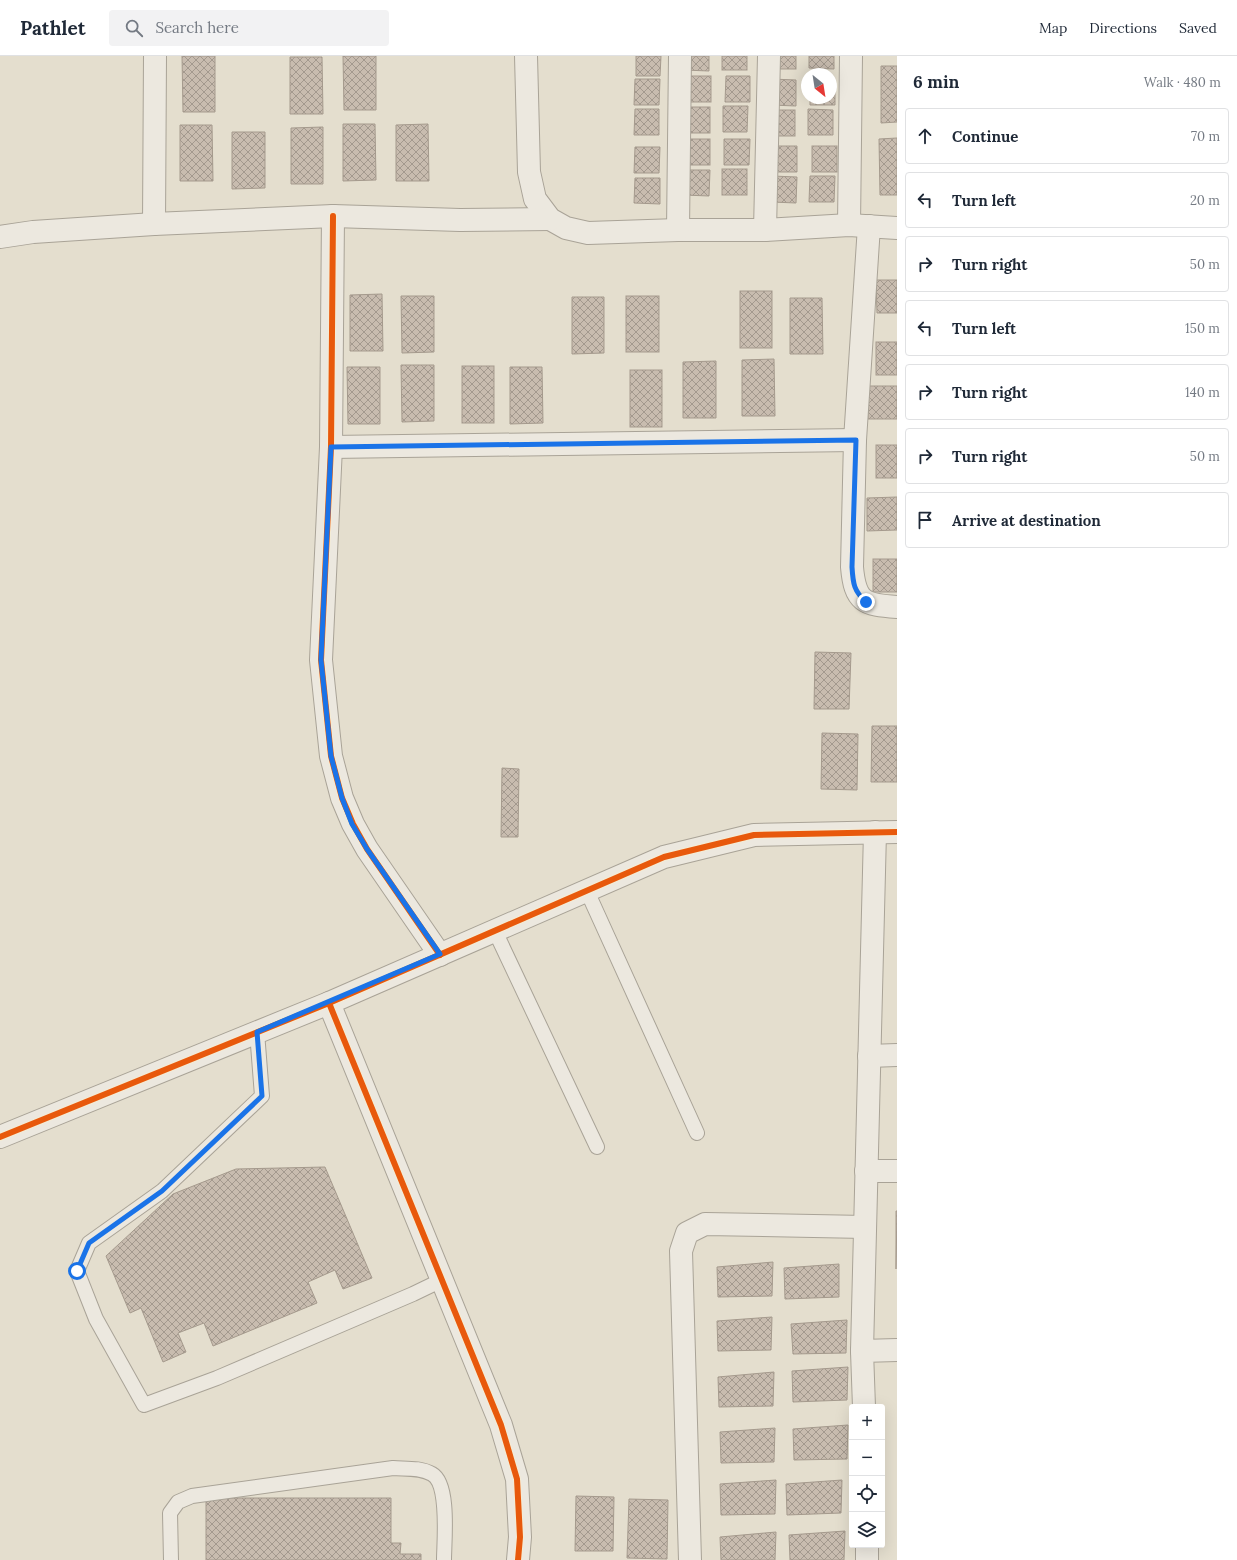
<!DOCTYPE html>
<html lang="en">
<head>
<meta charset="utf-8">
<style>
	:root { --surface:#fff; --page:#f2f2f3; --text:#1f2937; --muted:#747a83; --line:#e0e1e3 }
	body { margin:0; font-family:Lora,serif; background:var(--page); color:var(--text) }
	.controls { position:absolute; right:12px; bottom:12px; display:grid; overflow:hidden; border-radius:4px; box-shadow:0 4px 16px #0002 }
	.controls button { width:36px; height:36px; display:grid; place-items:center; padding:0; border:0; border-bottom:1px solid var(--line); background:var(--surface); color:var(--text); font:20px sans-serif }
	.compass { position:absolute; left:801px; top:12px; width:36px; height:36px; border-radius:50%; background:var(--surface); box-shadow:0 4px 16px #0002; rotate:150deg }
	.stop { position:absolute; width:12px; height:12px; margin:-9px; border:3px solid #1a73e8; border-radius:50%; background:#fff }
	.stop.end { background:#1a73e8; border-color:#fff; box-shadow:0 1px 4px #0008 }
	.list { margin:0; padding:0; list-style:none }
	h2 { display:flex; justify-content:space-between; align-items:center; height:52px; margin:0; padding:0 16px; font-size:17px }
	h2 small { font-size:13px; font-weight:400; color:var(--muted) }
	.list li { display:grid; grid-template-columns:26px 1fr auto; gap:12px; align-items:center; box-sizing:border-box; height:56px; margin:0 8px 8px; padding:0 8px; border:1px solid var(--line); border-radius:4px }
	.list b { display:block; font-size:15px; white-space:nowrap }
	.list em { font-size:13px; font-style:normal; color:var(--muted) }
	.icon { flex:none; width:22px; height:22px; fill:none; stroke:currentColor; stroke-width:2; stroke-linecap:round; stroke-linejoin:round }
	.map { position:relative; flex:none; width:897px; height:1504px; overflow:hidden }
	header { display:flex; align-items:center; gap:24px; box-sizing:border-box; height:56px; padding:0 20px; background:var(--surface); border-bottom:1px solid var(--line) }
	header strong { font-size:19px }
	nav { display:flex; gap:22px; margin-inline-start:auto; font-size:14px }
	.search { width:280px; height:36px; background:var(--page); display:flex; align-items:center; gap:10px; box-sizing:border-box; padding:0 14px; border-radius:4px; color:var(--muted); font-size:15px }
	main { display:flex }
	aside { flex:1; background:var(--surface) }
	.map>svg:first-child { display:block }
</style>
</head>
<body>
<header>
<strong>Pathlet</strong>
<div class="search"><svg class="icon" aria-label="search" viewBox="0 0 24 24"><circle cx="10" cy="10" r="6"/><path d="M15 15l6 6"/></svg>Search here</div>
<nav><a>Map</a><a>Directions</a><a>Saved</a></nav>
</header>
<main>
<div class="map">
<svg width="897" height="1504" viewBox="0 0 897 1504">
	<defs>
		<pattern id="building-cross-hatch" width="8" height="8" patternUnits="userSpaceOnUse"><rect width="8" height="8" fill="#c8bcaf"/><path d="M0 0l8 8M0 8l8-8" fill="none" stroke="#a3998e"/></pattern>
	</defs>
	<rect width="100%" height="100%" fill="#e4dece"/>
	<g fill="url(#building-cross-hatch)" stroke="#a59a8d">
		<path d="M182 0H215V56H183Z"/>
		<path d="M343 0H376V54H344Z"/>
		<path d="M636 0H661L660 20H636Z"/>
		<path d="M684 0H709V15L684 14Z"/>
		<rect x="722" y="0" width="25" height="14"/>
		<rect x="771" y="0" width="25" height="13"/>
		<path d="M809 0H834V13L809 12Z"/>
		<path d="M290 1H322L323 58H290Z"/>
		<path d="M881 10H897V66L881 67Z"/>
		<rect x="686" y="20" width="25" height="26"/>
		<path d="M726 20H750V46H725Z"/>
		<path d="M635 23H660L659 49H634Z"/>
		<path d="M771 23 796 24V50L771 49Z"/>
		<path d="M831 24H835V49H810V42H831Z"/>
		<path d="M723 50H748L747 76H723Z"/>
		<rect x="685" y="51" width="25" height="26"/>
		<path d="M635 53H659V79H634Z"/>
		<path d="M808 53 833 54V79H808Z"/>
		<rect x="770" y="54" width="25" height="26"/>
		<path d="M343 68H375L376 124 343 125Z"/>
		<path d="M428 68 429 125H396V69Z"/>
		<path d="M180 69H212L213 125H180Z"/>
		<path d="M323 71V128H291V72Z"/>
		<path d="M232 76H265V132L232 133Z"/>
		<path d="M897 82V139H880L879 83Z"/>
		<rect x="685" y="83" width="25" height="26"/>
		<path d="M724 83H750L749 109H724Z"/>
		<path d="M773 90H797V116H772Z"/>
		<rect x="812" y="90" width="25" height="26"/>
		<path d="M635 91H660L659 117H634Z"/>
		<rect x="722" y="113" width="25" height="26"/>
		<path d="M684 114H710L709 140 684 139Z"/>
		<path d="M772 120 797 121 796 147 772 146Z"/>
		<path d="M810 120H835L834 146H809Z"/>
		<path d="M635 122H660V148L634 147Z"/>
		<path d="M876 224H897V257H877Z"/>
		<rect x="740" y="235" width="32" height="57"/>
		<path d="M382 238 383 295H350V239Z"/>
		<path d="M401 240H434V296L402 297Z"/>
		<rect x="626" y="240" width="33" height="56"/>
		<path d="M572 241H604V297L572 298Z"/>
		<path d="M790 242H822L823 298H790Z"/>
		<rect x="876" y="286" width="21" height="33"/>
		<path d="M774 303 775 360H742V304Z"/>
		<path d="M716 305V362H683V306Z"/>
		<path d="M401 309H434V365L402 366Z"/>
		<rect x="462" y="310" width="32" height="57"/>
		<path d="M347 311H380V368H348Z"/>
		<path d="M510 311H542L543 367 510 368Z"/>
		<rect x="630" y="314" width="32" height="57"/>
		<path d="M867 330H897V363H868Z"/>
		<rect x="876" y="389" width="21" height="33"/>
		<path d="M897 441V474L867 475V442Z"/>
		<rect x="873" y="503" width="24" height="33"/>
		<path d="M815 596 851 597 849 653H814Z"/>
		<path d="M872 670H897V726H871Z"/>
		<path d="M822 677 858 678 857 734 821 733Z"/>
		<path d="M502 712 519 713 518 781H501Z"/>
		<path d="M325 1111 372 1222 343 1233 335 1214 308 1226 317 1247 213 1290 204 1267 178 1277 186 1296 163 1306 141 1252 130 1257 106 1200 173 1138 236 1113Z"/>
		<path d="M896 1155H897L896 1213Z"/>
		<path d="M773 1206 772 1240 718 1241 717 1211Z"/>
		<path d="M839 1208V1241L785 1243 784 1212Z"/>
		<path d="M772 1261 771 1294 718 1295 717 1265Z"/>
		<path d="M847 1264 846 1297 793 1298 791 1268Z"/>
		<path d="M848 1311 847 1344 793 1346 792 1315Z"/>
		<path d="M774 1316 773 1350 719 1351 718 1321Z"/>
		<path d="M848 1369 847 1403 794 1404 793 1373Z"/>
		<path d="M775 1372 774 1406 721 1407 720 1376Z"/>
		<path d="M776 1424 775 1458 721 1459 720 1428Z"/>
		<path d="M842 1424 841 1457 787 1459 786 1428Z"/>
		<path d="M576 1440 614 1441 613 1495H575Z"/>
		<path d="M206 1442H391V1487H401L400 1498H421V1504H206Z"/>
		<path d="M629 1443 668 1444 667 1503 627 1502Z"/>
		<path d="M845 1475 844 1504H790L789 1479Z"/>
		<path d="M776 1476 775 1504H721L720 1481Z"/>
	</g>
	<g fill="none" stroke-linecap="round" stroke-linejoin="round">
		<g stroke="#a9a397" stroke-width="16">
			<g id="service">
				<path d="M587 835 697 1077"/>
				<path d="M495 875 597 1091"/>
				<path d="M257 976 262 1040 162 1135 89 1187 77 1215 96 1263 144 1349 217 1322 413 1238 442 1224"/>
				<path d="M171 1504 170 1457 178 1446 192 1440 393 1412C405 1413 420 1411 432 1418 450 1428 444 1486 444 1504"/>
			</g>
		</g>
		<g stroke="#a9a397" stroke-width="24">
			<g id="minor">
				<path d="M526 0 529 116 535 143 550 163 566 172 588 177 678 174H765L849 169 897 172"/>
				<path d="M333 160 331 391 321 604 331 700 342 742 353 768 367 793 440 899"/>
				<path d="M154 168 155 0"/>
				<path d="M849 169 851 0"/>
				<path d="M869 170 855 384 852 511C855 546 864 549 897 551"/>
				<path d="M678 174 680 0"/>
				<path d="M765 174 769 0"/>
				<path d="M0 181 33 176 154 168 333 160 460 164 550 163"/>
				<path d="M331 391 855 384"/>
				<path d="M329 947 501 1369 517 1423 520 1481 518 1504"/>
				<path d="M869 1000 897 999"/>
				<path d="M0 1081 329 947 664 801 754 779 897 776"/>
				<path d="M866 1115H897"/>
				<path d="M862 1295 875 776"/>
				<path d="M864 1351 862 1295 897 1294"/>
				<path d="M867 1489V1504"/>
				<path d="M690 1504 681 1195 687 1177 705 1168 865 1171"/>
			</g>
		</g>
		<use href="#service" stroke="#ece8df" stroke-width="14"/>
		<use href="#minor" stroke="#ece8df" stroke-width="22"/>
		<g stroke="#f5ecd4" stroke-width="8">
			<g id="cycleway">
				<path d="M333 160 331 391 321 604 331 700 342 742 353 768 367 793 440 899"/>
				<path d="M329 947 501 1369 517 1423 520 1481 518 1504"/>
				<path d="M0 1081 329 947 664 801 754 779 897 776"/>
			</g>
		</g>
		<use href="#cycleway" stroke="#e8590c" stroke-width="6"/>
	</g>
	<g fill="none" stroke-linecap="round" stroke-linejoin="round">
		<path stroke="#1a73e8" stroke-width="5" d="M77 1215 89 1187 162 1135 262 1040 257 976 440 898 367 793 352 768 342 742 331 700 321 604 331 391 856 384 852 511C853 528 854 535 866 546"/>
	</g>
</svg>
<div class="controls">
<button>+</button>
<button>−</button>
<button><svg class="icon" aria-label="locate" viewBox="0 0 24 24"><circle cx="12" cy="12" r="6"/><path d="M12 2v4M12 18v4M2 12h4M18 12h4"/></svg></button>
<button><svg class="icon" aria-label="layers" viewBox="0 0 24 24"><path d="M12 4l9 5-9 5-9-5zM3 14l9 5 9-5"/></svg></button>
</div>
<svg class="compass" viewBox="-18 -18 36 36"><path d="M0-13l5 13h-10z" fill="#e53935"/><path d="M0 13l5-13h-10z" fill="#747a83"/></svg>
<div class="stop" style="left:77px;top:1215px"></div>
<div class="stop end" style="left:866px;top:546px"></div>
</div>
<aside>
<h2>6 min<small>Walk · 480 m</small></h2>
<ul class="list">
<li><svg class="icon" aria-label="ahead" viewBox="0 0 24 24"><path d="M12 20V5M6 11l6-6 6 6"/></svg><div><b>Continue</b></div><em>70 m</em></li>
<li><svg class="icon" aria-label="left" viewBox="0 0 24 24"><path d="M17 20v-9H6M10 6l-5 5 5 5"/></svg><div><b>Turn left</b></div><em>20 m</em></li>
<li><svg class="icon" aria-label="right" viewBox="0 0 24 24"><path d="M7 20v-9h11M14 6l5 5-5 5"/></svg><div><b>Turn right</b></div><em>50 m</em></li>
<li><svg class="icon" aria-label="left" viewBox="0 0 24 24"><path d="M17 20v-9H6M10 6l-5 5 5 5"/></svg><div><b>Turn left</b></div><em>150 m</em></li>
<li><svg class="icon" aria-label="right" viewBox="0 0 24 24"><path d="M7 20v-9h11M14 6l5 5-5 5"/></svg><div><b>Turn right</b></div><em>140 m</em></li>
<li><svg class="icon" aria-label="right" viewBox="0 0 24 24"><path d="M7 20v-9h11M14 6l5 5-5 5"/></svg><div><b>Turn right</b></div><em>50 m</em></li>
<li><svg class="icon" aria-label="arrive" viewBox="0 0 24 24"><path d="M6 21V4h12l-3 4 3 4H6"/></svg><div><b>Arrive at destination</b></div></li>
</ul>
</aside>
</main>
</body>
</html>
